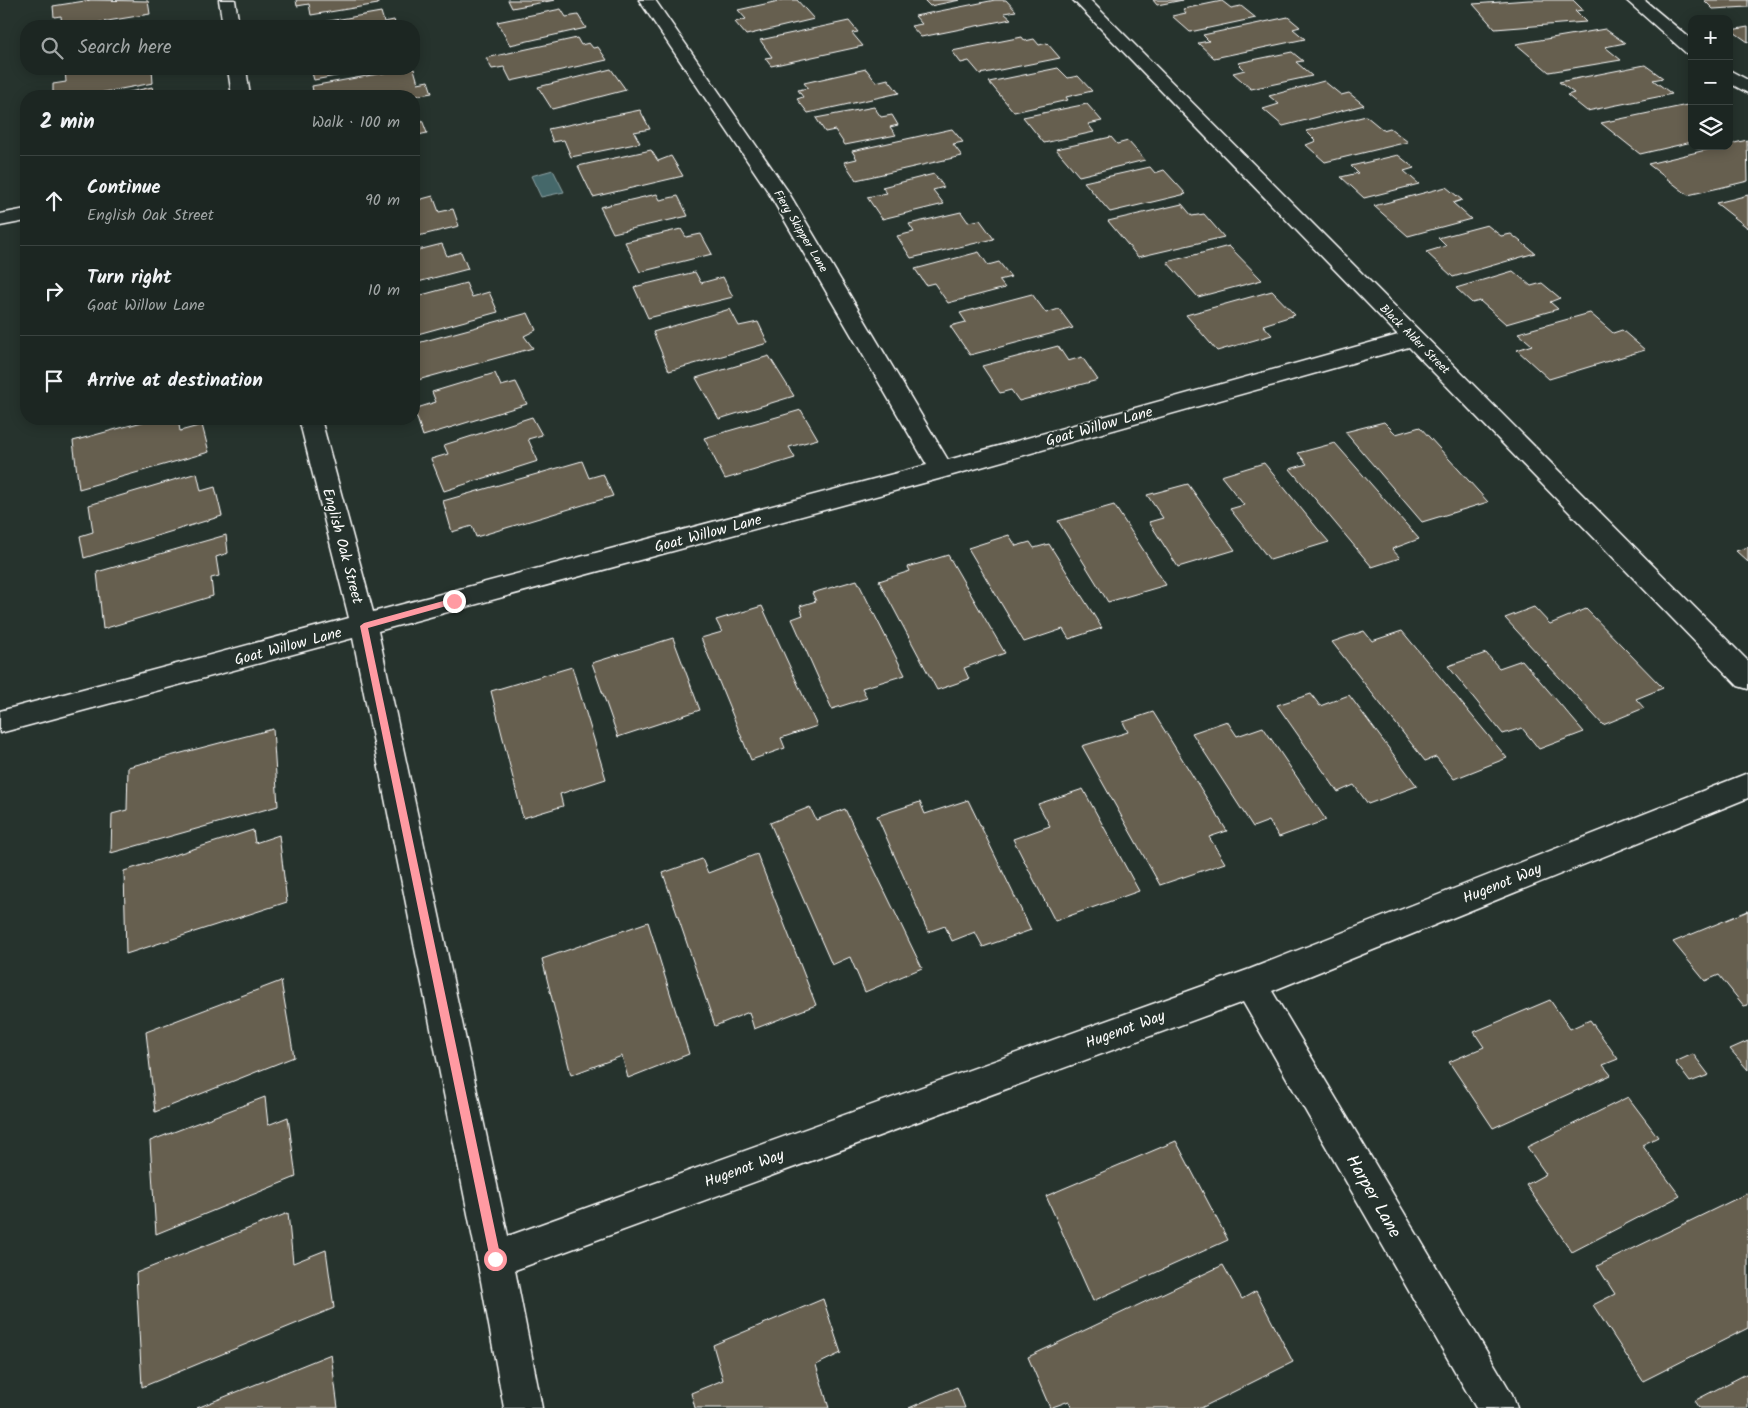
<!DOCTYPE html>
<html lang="en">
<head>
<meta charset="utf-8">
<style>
	:root { --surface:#1c2622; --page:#252e2a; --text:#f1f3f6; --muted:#a0a5a5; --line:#3a4340 }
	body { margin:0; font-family:Kalam,sans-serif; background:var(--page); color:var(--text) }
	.controls { position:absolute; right:15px; top:15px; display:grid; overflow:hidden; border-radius:10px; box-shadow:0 2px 12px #0003 }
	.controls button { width:45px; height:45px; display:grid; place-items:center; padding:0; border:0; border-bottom:1px solid var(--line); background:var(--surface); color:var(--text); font:25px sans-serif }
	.stop { position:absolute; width:15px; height:15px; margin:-11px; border:4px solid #ff9aa2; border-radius:50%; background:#fff }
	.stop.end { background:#ff9aa2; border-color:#fff; box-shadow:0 1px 5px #0008 }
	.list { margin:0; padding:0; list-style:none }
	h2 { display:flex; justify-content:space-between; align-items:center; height:65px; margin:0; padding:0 20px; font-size:21px }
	h2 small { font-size:16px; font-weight:400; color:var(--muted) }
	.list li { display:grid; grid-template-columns:32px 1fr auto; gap:15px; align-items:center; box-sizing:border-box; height:90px; padding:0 20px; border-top:1px solid var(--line) }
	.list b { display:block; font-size:19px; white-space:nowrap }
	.list p { margin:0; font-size:16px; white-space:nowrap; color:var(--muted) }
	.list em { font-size:16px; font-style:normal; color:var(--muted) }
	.icon { flex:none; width:28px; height:28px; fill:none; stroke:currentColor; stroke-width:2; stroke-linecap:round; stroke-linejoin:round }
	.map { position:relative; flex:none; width:1748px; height:1408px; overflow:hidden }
	.search { position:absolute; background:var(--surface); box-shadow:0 2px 12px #0003; left:20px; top:20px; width:400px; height:55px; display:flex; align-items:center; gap:12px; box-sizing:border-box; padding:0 18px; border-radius:20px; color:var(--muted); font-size:19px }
	.panel { position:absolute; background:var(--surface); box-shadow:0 2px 12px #0003; left:20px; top:90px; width:400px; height:335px; border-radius:20px }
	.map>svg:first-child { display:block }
</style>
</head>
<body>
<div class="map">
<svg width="1748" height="1408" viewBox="0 0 1748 1408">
	<rect width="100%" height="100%" fill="#26332d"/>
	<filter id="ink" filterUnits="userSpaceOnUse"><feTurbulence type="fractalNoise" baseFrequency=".02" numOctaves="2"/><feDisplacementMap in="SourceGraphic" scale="10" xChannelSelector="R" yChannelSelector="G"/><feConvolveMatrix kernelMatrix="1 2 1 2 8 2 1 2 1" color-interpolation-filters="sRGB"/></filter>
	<g filter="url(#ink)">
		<path fill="#45676b" stroke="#8fa4a6" d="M553 170 564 192 541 197 531 176Z"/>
		<g fill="#665f4f" stroke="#fff">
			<path d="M91 0 148 1 150 14 77 26H62L61 16 54 17 53 6Z"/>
			<path d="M296 0H377L378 4 311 15 309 4 297 6Z"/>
			<path d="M508 0H555L512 8Z"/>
			<path d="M783 0H797L814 19 746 35 735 22 746 19 738 10Z"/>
			<path d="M924 0H960L930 6Z"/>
			<path d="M995 0H1006L1016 11 1004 13 1011 19 921 37 911 26 922 24 915 16Z"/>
			<path d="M1153 0H1183L1157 5Z"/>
			<path d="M1529 0H1573L1583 10 1575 11 1586 22 1495 29 1473 4Z"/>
			<path d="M1704 0H1748V7L1713 9Z"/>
			<path d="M1222 1 1231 8 1241 6 1256 18 1190 32 1172 16 1186 13 1183 9Z"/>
			<path d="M561 9 566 17 578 15 586 28 510 45 497 22Z"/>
			<path d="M381 12 384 22 394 20 396 26H312V24Z"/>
			<path d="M1288 17 1300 27 1293 29 1305 39 1214 58 1198 43 1209 41 1203 35Z"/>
			<path d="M849 21 858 32 852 33 863 46 771 66 765 58 772 57 760 40Z"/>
			<path d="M1748 27V42L1731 30Z"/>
			<path d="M1605 29 1625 43 1605 47 1621 60 1549 72 1516 44Z"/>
			<path d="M1022 37 1025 41 1034 39 1039 45 1047 43 1060 58 980 74 969 61 961 63 952 51Z"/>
			<path d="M577 38 581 45 589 43 593 48 598 47 607 60 511 81 504 67 492 69 486 58Z"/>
			<path d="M1292 52 1303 61 1296 62 1312 76 1251 89 1233 73 1245 70 1238 63Z"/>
			<path d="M1645 65 1663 78 1653 80 1672 94 1587 111 1567 95 1574 93 1559 82Z"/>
			<path d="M1058 68 1068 78 1078 76 1092 91 1066 97 1068 100 1014 112 989 82Z"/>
			<path d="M65 69H152L153 83 83 96H76V93L53 96V84L66 82Z"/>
			<path d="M311 69H374L314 80Z"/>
			<path d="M405 69H414L418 83 428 81 432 93 414 96H314L312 86Z"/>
			<path d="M611 69 626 90 552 109 538 87Z"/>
			<path d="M866 69 876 82 888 79 899 93 808 113 797 99 803 97 798 90 808 88 804 83Z"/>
			<path d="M1324 81 1341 95 1349 93 1364 105 1283 126 1263 109 1279 104 1269 96Z"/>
			<path d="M152 87 155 96H112Z"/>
			<path d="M1087 104 1102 121 1088 124 1094 132 1044 143 1023 117Z"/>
			<path d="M1692 104V142L1640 154 1601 123Z"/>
			<path d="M874 107 881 117 892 115 898 125 890 127 896 135 845 145 835 130 825 132 816 118Z"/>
			<path d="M640 110 650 129 634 132 640 143 571 157 564 140 553 142 548 129Z"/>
			<path d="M1366 116 1383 130 1390 128 1408 142 1325 162 1306 145 1316 141 1306 131Z"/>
			<path d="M422 120 427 133 414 136V122Z"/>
			<path d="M952 129 963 142 953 144 962 156 856 180 844 162 857 159 852 151Z"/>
			<path d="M1111 137 1117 144 1128 141 1145 160 1079 176 1056 149Z"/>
			<path d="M1747 140 1748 181 1719 188 1688 195 1648 164Z"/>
			<path d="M651 150 658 161 671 156 683 176 593 197 578 166Z"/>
			<path d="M1398 155 1414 168 1404 171 1419 184 1364 198 1341 177 1358 173 1351 166Z"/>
			<path d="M1150 167 1155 173 1164 170 1186 194 1110 212 1084 182Z"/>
			<path d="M934 174 944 187 933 190 944 204 882 219 867 197 887 193 882 187Z"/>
			<path d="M1446 187 1462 200 1453 203 1471 219 1408 236 1374 206Z"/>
			<path d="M657 194 660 200 678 196 688 216 613 233 600 207Z"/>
			<path d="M1748 195V228L1716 203 1733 199Z"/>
			<path d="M433 196 439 212 453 209 459 226 414 237V201Z"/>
			<path d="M1182 204 1192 216 1204 214 1224 237 1138 257 1108 221Z"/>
			<path d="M961 212 968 222 980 220 994 239 911 258 897 236 914 232 909 224Z"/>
			<path d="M1487 225 1501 236 1511 234 1535 253 1453 277 1426 252 1446 246 1438 238Z"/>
			<path d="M681 229 686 237 701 234 712 254 640 272 625 242Z"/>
			<path d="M442 244 447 256 461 252 468 269 414 283V251Z"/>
			<path d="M1229 246 1262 280 1198 297 1167 262Z"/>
			<path d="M979 252 988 265 999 262 1011 277 999 280 1005 288 948 303 934 283 926 285 915 269Z"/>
			<path d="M1513 271 1531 286 1542 283 1560 298 1550 302 1558 309 1506 324 1480 301 1472 303 1456 288Z"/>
			<path d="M695 272 701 283 723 277 733 297 648 318 634 287Z"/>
			<path d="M466 283 472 297 489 292 498 312 414 335V297Z"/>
			<path d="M1272 291 1295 315 1263 325 1272 335 1217 351 1186 315Z"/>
			<path d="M1032 294 1046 313 1059 309 1073 328 970 355 950 326 966 322 960 313Z"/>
			<path d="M730 309 739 326 758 322 768 343 669 371 653 332Z"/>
			<path d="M528 313 536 330 524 336 533 348 414 381V344Z"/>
			<path d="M1590 313 1613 333 1622 330 1645 350 1549 379 1517 350 1532 345 1518 333Z"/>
			<path d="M1058 346 1068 361 1082 357 1098 380 1019 401 1011 390 1000 393 982 366Z"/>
			<path d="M769 356 794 396 719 419 696 378Z"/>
			<path d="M495 373 501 386 516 382 527 404 423 436 414 409 436 402 432 392Z"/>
			<path d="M801 410 818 439 789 447 795 458 725 479 704 438Z"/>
			<path d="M532 417 542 435 528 439 538 461 444 491 431 459 448 454 444 445Z"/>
			<path d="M153 419H178L180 431 202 425 209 452 79 489 73 441Z"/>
			<path d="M1384 422 1396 434 1420 427 1488 502 1422 522 1345 432Z"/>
			<path d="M1335 443 1419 539 1392 549 1400 558 1372 567 1290 469 1307 464 1298 453Z"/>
			<path d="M582 461 589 478 603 474 613 496 476 537 472 526 452 532 443 501Z"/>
			<path d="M1264 463 1317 528 1329 542 1270 560 1230 509 1244 505 1221 476Z"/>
			<path d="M197 473 201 491 215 487 222 516 84 558 80 536 93 532 89 505Z"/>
			<path d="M1188 484 1235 550 1178 567 1149 522 1163 518 1147 495Z"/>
			<path d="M1114 505 1166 585 1108 602 1058 521Z"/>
			<path d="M226 535 228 553 216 557 219 576 211 578 213 596 103 629 97 572Z"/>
			<path d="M1009 535 1016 546 1030 542 1034 548 1049 544 1102 628 1069 639 1063 629 1024 642 968 548Z"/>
			<path d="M1748 547V562L1736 551Z"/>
			<path d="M948 555 1005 653 964 668 969 679 937 690 879 581 910 571 908 567Z"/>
			<path d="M857 580 905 675 862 688 867 698 832 709 792 619 803 615 800 606 816 601 812 593Z"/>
			<path d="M762 606 817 726 781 738 785 748 751 760 701 638 722 632 716 620Z"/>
			<path d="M1534 607 1550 624 1586 609 1663 688 1636 699 1644 708 1603 725 1505 618Z"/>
			<path d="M1364 631 1372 641 1402 631 1507 758 1454 779 1436 757 1425 761 1332 642Z"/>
			<path d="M673 638 700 710 618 737 592 663Z"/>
			<path d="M1486 653 1499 668 1522 660 1584 732 1539 749 1522 728 1503 734 1448 666Z"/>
			<path d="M572 667 606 779 560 794 563 806 523 818 491 691Z"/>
			<path d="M1311 694 1320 706 1349 695 1417 786 1368 804 1354 785 1338 792 1277 705Z"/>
			<path d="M1153 712 1227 831 1209 837 1225 863 1160 885 1082 746 1128 732 1123 722Z"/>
			<path d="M1227 721 1237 736 1263 727 1326 820 1279 837 1269 821 1253 827 1192 733Z"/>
			<path d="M273 729 278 806 111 853 112 814 127 810 128 767Z"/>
			<path d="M1083 789 1139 891 1055 921 1013 839 1050 826 1038 804Z"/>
			<path d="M968 800 1031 930 983 947 975 932 952 941 945 926 928 932 877 816 920 802 925 814Z"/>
			<path d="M810 807 816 820 845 809 922 968 865 992 850 957 832 965 770 823Z"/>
			<path d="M253 830 255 843 279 835 287 902 126 954 124 871Z"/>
			<path d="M757 854 816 1005 754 1029 749 1012 715 1026 663 873 702 859 708 873Z"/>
			<path d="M1748 911V1005L1744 1006 1719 975 1705 981 1673 942Z"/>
			<path d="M648 922 689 1054 628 1078 622 1056 571 1075 542 959Z"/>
			<path d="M281 981 294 1057 155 1112 146 1032Z"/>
			<path d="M1550 1000 1570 1029 1590 1020 1618 1059 1603 1065 1611 1075 1493 1128 1449 1062 1484 1047 1474 1032Z"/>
			<path d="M1748 1041V1070L1730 1049Z"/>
			<path d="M1693 1054 1709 1075 1690 1082 1675 1062Z"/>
			<path d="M265 1097 268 1125 288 1117 296 1177 156 1234 150 1141Z"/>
			<path d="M1628 1097 1658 1137 1642 1145 1680 1196 1572 1252 1526 1185 1546 1174 1527 1147Z"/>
			<path d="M1176 1141 1228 1240 1093 1301 1046 1196Z"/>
			<path d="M1748 1193V1328L1643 1381 1593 1305 1615 1294 1597 1266Z"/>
			<path d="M288 1213 293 1263 326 1250 334 1308 142 1387 136 1273Z"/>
			<path d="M1223 1265 1242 1299 1256 1291 1293 1362 1201 1408H1072L1069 1401 1050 1408 1028 1357Z"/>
			<path d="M823 1299 841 1353 816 1365 829 1408H695L691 1393 723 1380 713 1345Z"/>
			<path d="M331 1354 338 1408H197Z"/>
			<path d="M1748 1373V1408H1699L1694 1401Z"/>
			<path d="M957 1387 965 1408H909Z"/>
		</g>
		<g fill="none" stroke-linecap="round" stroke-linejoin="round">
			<g stroke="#fff" stroke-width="3">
				<g id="minor">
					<path d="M219 0H235L239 26H223Z"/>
					<path d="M639 0H655L787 190 948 460 1398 335 1073 0H1090L1748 661V689L1738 686 1409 347 942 478 378 631 508 1236 1250 969 1748 773V798L1272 991 1512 1394 1517 1408H1476L1243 1002 515 1270 542 1408H504L477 1259 353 638 0 733V711L349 618 299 419H321L373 612 927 465 767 190Z"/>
					<path d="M1626 0H1644L1692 40V54L1686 53Z"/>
					<path d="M228 69H246L250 96H232Z"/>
					<path d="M1729 70 1748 80V93L1729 83Z"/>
					<path d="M26 209V221L0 226V214Z"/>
				</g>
			</g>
			<use href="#minor" fill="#26332d" fill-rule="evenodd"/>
		</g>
	</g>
	<path fill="#ff9aa2" d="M454 598 458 601 457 603 368 628 501 1259 495 1264 490 1259 360 626 364 623Z"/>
	<g text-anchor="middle" stroke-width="4" stroke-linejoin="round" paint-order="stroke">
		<g font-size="12" fill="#fff" stroke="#26332d">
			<text transform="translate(801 231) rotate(59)" y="4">Fiery Skipper Lane</text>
			<text transform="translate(1415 339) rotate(45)" y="4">Black Alder Street</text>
		</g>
		<g font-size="15" fill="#fff" stroke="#26332d">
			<text transform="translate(1099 426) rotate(-16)" y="5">Goat Willow Lane</text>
			<text transform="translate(708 533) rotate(-15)" y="5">Goat Willow Lane</text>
			<text transform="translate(343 546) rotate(75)" y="5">English Oak Street</text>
			<text transform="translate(288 646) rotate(-15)" y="5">Goat Willow Lane</text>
			<text transform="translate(1502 883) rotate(-22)" y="5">Hugenot Way</text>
			<text transform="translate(1125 1029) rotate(-20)" y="5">Hugenot Way</text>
			<text transform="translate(744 1168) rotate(-20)" y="5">Hugenot Way</text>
		</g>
		<g font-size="18" fill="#fff" stroke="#26332d">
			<text transform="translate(1374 1196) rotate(60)" y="6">Harper Lane</text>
		</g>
	</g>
</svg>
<div class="controls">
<button>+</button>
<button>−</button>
<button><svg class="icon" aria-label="layers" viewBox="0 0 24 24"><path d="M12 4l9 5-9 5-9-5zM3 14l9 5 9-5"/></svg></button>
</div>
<div class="stop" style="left:495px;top:1259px"></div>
<div class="stop end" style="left:454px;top:601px"></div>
<div class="search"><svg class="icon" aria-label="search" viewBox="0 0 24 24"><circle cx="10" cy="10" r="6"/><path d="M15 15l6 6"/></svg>Search here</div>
<section class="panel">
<h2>2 min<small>Walk · 100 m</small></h2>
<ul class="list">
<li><svg class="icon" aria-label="ahead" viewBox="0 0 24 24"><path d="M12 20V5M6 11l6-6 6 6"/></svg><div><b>Continue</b><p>English Oak Street</p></div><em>90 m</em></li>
<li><svg class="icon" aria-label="right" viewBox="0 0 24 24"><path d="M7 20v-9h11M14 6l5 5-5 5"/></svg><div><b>Turn right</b><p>Goat Willow Lane</p></div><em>10 m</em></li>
<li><svg class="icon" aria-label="arrive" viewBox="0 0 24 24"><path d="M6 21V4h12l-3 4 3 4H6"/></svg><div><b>Arrive at destination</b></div></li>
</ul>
</section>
</div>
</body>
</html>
